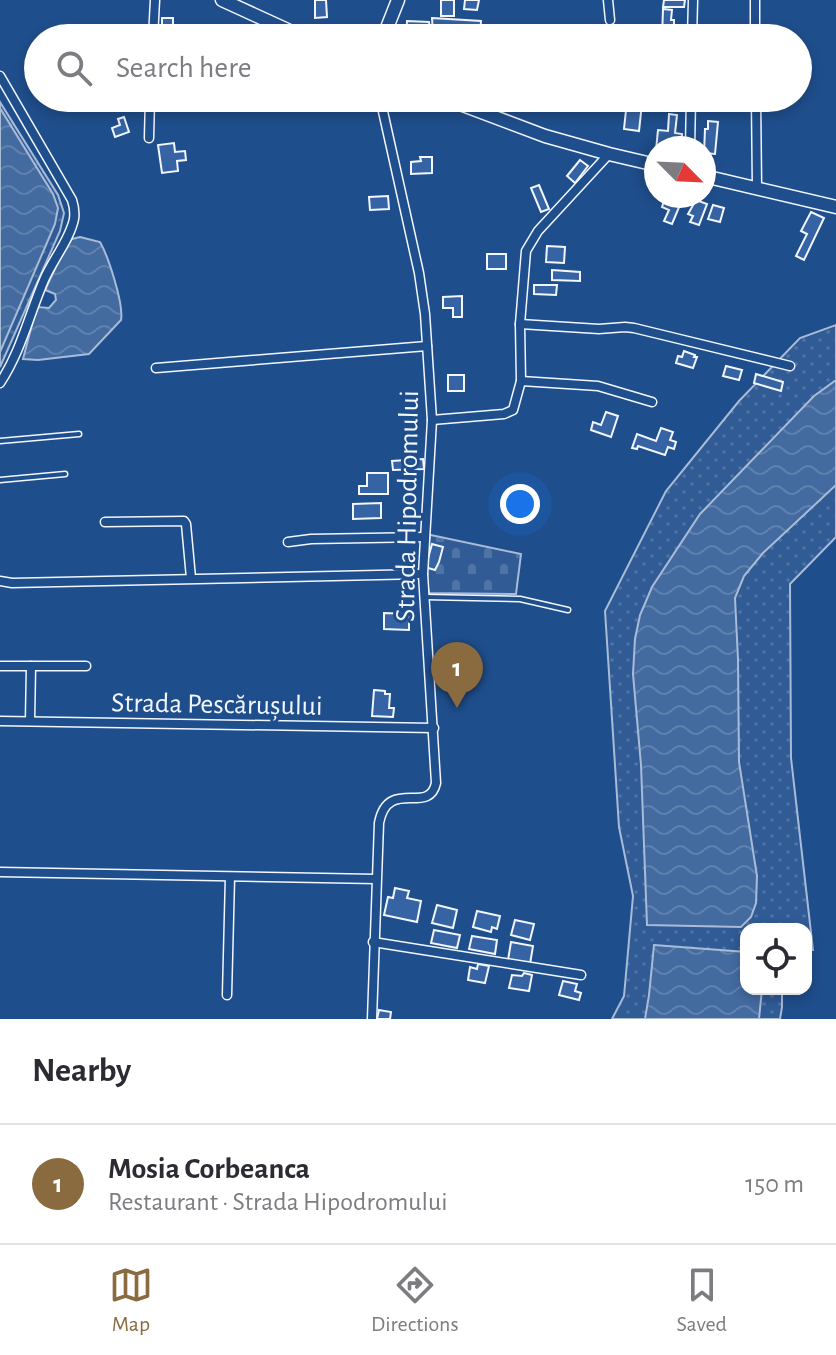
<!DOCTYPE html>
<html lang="en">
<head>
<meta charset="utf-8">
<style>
	:root { --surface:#fff; --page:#f7f7f7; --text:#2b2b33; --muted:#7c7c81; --line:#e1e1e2; --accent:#8a6a3f }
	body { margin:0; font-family:"Alegreya Sans",sans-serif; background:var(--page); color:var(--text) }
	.controls { position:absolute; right:24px; bottom:24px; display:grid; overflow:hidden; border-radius:16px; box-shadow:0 4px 12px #0003 }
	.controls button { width:72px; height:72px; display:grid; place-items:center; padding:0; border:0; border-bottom:2px solid var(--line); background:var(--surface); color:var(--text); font:40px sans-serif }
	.compass { position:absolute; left:644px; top:136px; width:72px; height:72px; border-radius:50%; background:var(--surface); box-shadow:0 4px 12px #0003; rotate:114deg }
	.you { position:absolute; left:520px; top:504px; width:28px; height:28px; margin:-20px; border:6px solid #fff; border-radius:50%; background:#1a73e8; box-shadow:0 0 0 12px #1a73e833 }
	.badge { display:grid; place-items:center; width:52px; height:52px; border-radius:50%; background:var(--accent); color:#fff; font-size:26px; font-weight:700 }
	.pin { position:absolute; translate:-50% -66px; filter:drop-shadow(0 2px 4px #0008) }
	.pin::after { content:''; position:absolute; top:42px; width:28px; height:24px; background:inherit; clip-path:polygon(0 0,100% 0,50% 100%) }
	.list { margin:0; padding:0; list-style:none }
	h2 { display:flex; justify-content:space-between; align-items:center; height:104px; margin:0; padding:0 32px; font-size:34px }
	h2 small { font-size:26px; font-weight:400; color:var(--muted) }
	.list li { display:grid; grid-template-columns:52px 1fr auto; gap:24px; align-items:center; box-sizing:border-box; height:120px; padding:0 32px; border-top:2px solid var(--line) }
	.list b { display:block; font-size:30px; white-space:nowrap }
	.list p { margin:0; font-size:26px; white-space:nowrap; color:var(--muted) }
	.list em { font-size:26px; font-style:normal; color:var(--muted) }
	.icon { flex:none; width:44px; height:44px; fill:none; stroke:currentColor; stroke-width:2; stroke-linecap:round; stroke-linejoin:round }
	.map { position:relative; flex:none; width:836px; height:1019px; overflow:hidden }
	.search { position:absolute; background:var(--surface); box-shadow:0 4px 12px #0003; left:24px; right:24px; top:24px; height:88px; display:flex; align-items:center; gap:20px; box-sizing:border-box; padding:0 28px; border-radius:44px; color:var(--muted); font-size:30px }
	.sheet { height:224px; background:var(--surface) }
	nav { display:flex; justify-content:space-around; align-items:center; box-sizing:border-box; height:112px; border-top:2px solid var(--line); background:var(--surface); font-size:22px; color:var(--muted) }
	nav a { display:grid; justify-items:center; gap:4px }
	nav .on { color:var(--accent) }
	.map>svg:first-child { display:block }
</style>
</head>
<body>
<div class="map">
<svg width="836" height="1019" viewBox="0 0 836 1019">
	<defs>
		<pattern id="grass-dots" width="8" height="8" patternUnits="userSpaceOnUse" patternTransform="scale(2)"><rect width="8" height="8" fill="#305b95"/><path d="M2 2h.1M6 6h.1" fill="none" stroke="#4e73a5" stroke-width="1.8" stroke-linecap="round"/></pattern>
		<pattern id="cemetery-stones" width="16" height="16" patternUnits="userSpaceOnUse" patternTransform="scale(2)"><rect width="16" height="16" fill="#305b95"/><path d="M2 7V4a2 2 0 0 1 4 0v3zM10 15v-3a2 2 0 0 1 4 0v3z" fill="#4e73a5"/></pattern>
		<pattern id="water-waves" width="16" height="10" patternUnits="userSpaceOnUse" patternTransform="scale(2)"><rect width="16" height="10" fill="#446ba0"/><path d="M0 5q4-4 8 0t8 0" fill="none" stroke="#5f81ae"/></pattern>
	</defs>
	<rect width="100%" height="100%" fill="#1f4e8c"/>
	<g fill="url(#grass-dots)" stroke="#a8bbd7" stroke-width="2">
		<path d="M0 102 58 195 64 213 60 231 0 367Z"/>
		<path d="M836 325V537L790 584 791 758 813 950H806V929H746V989H782V1007L780 1019H612L624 996 633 896 619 827 605 611 666 491 739 401 800 338Z"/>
	</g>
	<path fill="url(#cemetery-stones)" stroke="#a8bbd7" stroke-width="2" d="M426 534 521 554 516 594 429 593 425 571Z"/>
	<g fill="url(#water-waves)" stroke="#a8bbd7" stroke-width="2">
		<path d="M0 108 53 194 58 208 55 224 0 352Z"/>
		<path d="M80 237 100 242C108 256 124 304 121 320L89 354 38 360 23 359 33 321 38 307 49 308 56 300 55 294 45 290 65 248 72 239Z"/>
		<path d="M836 380V485L763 553 744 576 735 598 738 659 739 762 757 876 756 903 751 917 741 927 647 925 641 765 633 674 635 639 640 615 652 587 700 514 814 396Z"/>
		<path d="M654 945 746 952V989H762L759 1019H645L649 995Z"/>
	</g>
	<g fill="#3563a3" stroke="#f2f6ff" stroke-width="2">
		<path d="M315 0H326L327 17 315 18Z"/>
		<rect x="441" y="0" width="13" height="16"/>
		<path d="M465 0H479L477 10 464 9Z"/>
		<path d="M664 0H685L684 7H663Z"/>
		<path d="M663 9 672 10 671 20H674V27H671L670 38H662Z"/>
		<rect x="162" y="18" width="11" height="13"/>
		<path d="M432 18 481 21 480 38H456V35L433 34Z"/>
		<path d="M407 21 429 22 431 38H406Z"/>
		<path d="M765 30 782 31 781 38H765Z"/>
		<path d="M343 98H362L363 108 344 109Z"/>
		<path d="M627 101 642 103 639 131 624 129Z"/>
		<path d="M669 114 677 115 675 133 682 134 681 148H656V150L658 130 668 131Z"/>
		<path d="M124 117 129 132 115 137 112 128 120 125 118 119Z"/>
		<path d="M708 121 718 122 715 154 704 153 705 129H708Z"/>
		<path d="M174 143 175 152 185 151 186 160 177 161 178 171 162 173 158 145Z"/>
		<path d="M420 157H432V173L411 174V162L421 161Z"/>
		<path d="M580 160 588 166 575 183 567 176Z"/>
		<path d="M539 185 549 209 541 212 531 188Z"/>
		<path d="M388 196 389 209 370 210 369 197Z"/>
		<path d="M672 196 682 200 672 224 664 221 669 210 662 207 665 198 670 200Z"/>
		<path d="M696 200 707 204 699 225 690 222 693 216 688 214Z"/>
		<path d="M713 205 724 208 720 222 708 219Z"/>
		<path d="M811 212 824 218 804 260 796 256 807 234 801 231Z"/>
		<path d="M547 246 565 247 564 263 546 262Z"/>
		<rect x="487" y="254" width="19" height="15"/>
		<path d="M552 270 580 272V281L552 280Z"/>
		<path d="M534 285H557L556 295 534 294Z"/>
		<path d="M462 296V317H453V308H443V297Z"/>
		<path d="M684 351 695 355 694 357H697L693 368 676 363 678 356 682 357Z"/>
		<path d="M726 366 742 370 739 380 723 376Z"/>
		<path d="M756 374 783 382 781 391 754 383Z"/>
		<rect x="448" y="375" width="16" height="16"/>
		<path d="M606 412 618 416 611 437 591 430 593 422 601 425Z"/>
		<path d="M661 428 673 432 670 440 676 442 674 449 668 447 665 455 638 446 637 449 632 448 637 434 656 441Z"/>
		<path d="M423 459 424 469 393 470 392 461Z"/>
		<path d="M367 473H388V494H359V486H367Z"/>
		<path d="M381 503V518L353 519V504Z"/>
		<path d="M432 544 443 547 439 562 435 570 428 568 427 562Z"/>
		<path d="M384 613 409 614V630L384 629Z"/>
		<path d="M374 690 385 691V694H390L389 708H394L393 717 372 716Z"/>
		<path d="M395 888 409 891 407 898 421 901 417 922 384 915 388 897 393 898Z"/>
		<path d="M437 905 457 910 453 928 432 923Z"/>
		<path d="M477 911 500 916 497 929 492 927 491 932 473 927Z"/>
		<path d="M515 920 534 924 530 940 511 935Z"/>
		<path d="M434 930 460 935 457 948 431 943Z"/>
		<path d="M472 936 497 940 495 954 469 949Z"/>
		<path d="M511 942 533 946 530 964 508 960Z"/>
		<path d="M478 964 489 966 485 983 468 980 470 967 477 969Z"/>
		<path d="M524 973 532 975 529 991 509 988 512 975 522 976Z"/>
		<path d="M563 981 577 984 575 991 581 993 579 1000 559 995Z"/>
		<path d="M379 1010 391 1012 390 1019H377Z"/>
	</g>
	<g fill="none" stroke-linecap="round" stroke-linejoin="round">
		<g stroke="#f2f6ff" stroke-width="7">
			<g id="lane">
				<path d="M0 441 79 434"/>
				<path d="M0 480 65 474"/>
				<path d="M425 597 520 599 568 610"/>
			</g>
		</g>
		<g stroke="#f2f6ff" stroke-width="11">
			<g id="street">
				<path d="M608 0 610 20"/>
				<path d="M755 0V38"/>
				<path d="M153 38 155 0"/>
				<path d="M692 38 693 0"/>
				<path d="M0 76 72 200C74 206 75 212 74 219 70 239 52 261 44 280 29 315 21 351 0 383"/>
				<path d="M756 98 757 188"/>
				<path d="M149 138 150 98"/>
				<path d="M690 148 691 98"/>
				<path d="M520 324 599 329 625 327 634 328 790 366"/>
				<path d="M156 368 427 346"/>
				<path d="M521 381 598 386 652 402"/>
				<path d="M432 420 504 414 513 410 521 381 520 324 526 251 538 231 609 154"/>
				<path d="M105 522 184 521 186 524 191 578"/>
				<path d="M288 542 311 539 425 537"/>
				<path d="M0 581 12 583 423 574"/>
				<path d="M0 666H86"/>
				<path d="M0 721 434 728"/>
				<path d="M30 721 31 666"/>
				<path d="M0 872 376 879"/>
				<path d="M373 942 581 975"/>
				<path d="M227 995 230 877"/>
				<path d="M372 1019 379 823C388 777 429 816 436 783L423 574 432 420 425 314 419 273 380 98"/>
			</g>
		</g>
		<g stroke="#f2f6ff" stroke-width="15">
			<g id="secondary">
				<path d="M222 0 305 38"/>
				<path d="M383 38 398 0"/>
				<path d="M444 98 545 136 609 154 656 165"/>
				<path d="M704 176 836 207"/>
			</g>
		</g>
		<use href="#lane" stroke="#1f4e8c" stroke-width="4"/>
		<use href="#street" stroke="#1f4e8c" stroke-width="8"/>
		<use href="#secondary" stroke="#1f4e8c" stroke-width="12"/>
	</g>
	<g text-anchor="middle" stroke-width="6" stroke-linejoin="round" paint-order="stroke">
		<g font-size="28" fill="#f2f6ff" stroke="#1f4e8c">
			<text transform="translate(406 506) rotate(-89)" y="10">Strada Hipodromului</text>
			<text transform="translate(217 703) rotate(1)" y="10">Strada Pescărușului</text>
		</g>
	</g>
</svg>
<div class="controls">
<button><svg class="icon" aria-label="locate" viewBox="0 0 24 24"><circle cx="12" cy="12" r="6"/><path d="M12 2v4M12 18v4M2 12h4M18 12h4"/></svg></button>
</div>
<svg class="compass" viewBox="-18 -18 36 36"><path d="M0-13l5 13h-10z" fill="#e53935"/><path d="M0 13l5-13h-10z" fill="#7c7c81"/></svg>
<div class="you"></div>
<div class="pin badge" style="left:457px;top:708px">1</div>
<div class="search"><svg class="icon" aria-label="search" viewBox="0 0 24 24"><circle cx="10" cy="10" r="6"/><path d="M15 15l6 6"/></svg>Search here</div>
</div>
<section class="sheet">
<h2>Nearby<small></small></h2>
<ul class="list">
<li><span class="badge">1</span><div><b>Mosia Corbeanca</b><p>Restaurant · Strada Hipodromului</p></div><em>150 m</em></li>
</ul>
</section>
<nav>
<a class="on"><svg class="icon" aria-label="map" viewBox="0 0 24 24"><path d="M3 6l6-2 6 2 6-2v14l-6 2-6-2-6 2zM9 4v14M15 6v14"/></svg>Map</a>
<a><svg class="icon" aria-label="directions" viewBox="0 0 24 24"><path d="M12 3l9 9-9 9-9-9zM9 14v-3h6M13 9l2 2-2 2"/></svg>Directions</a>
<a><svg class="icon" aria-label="saved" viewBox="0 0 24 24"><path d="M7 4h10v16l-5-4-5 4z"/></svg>Saved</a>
</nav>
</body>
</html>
